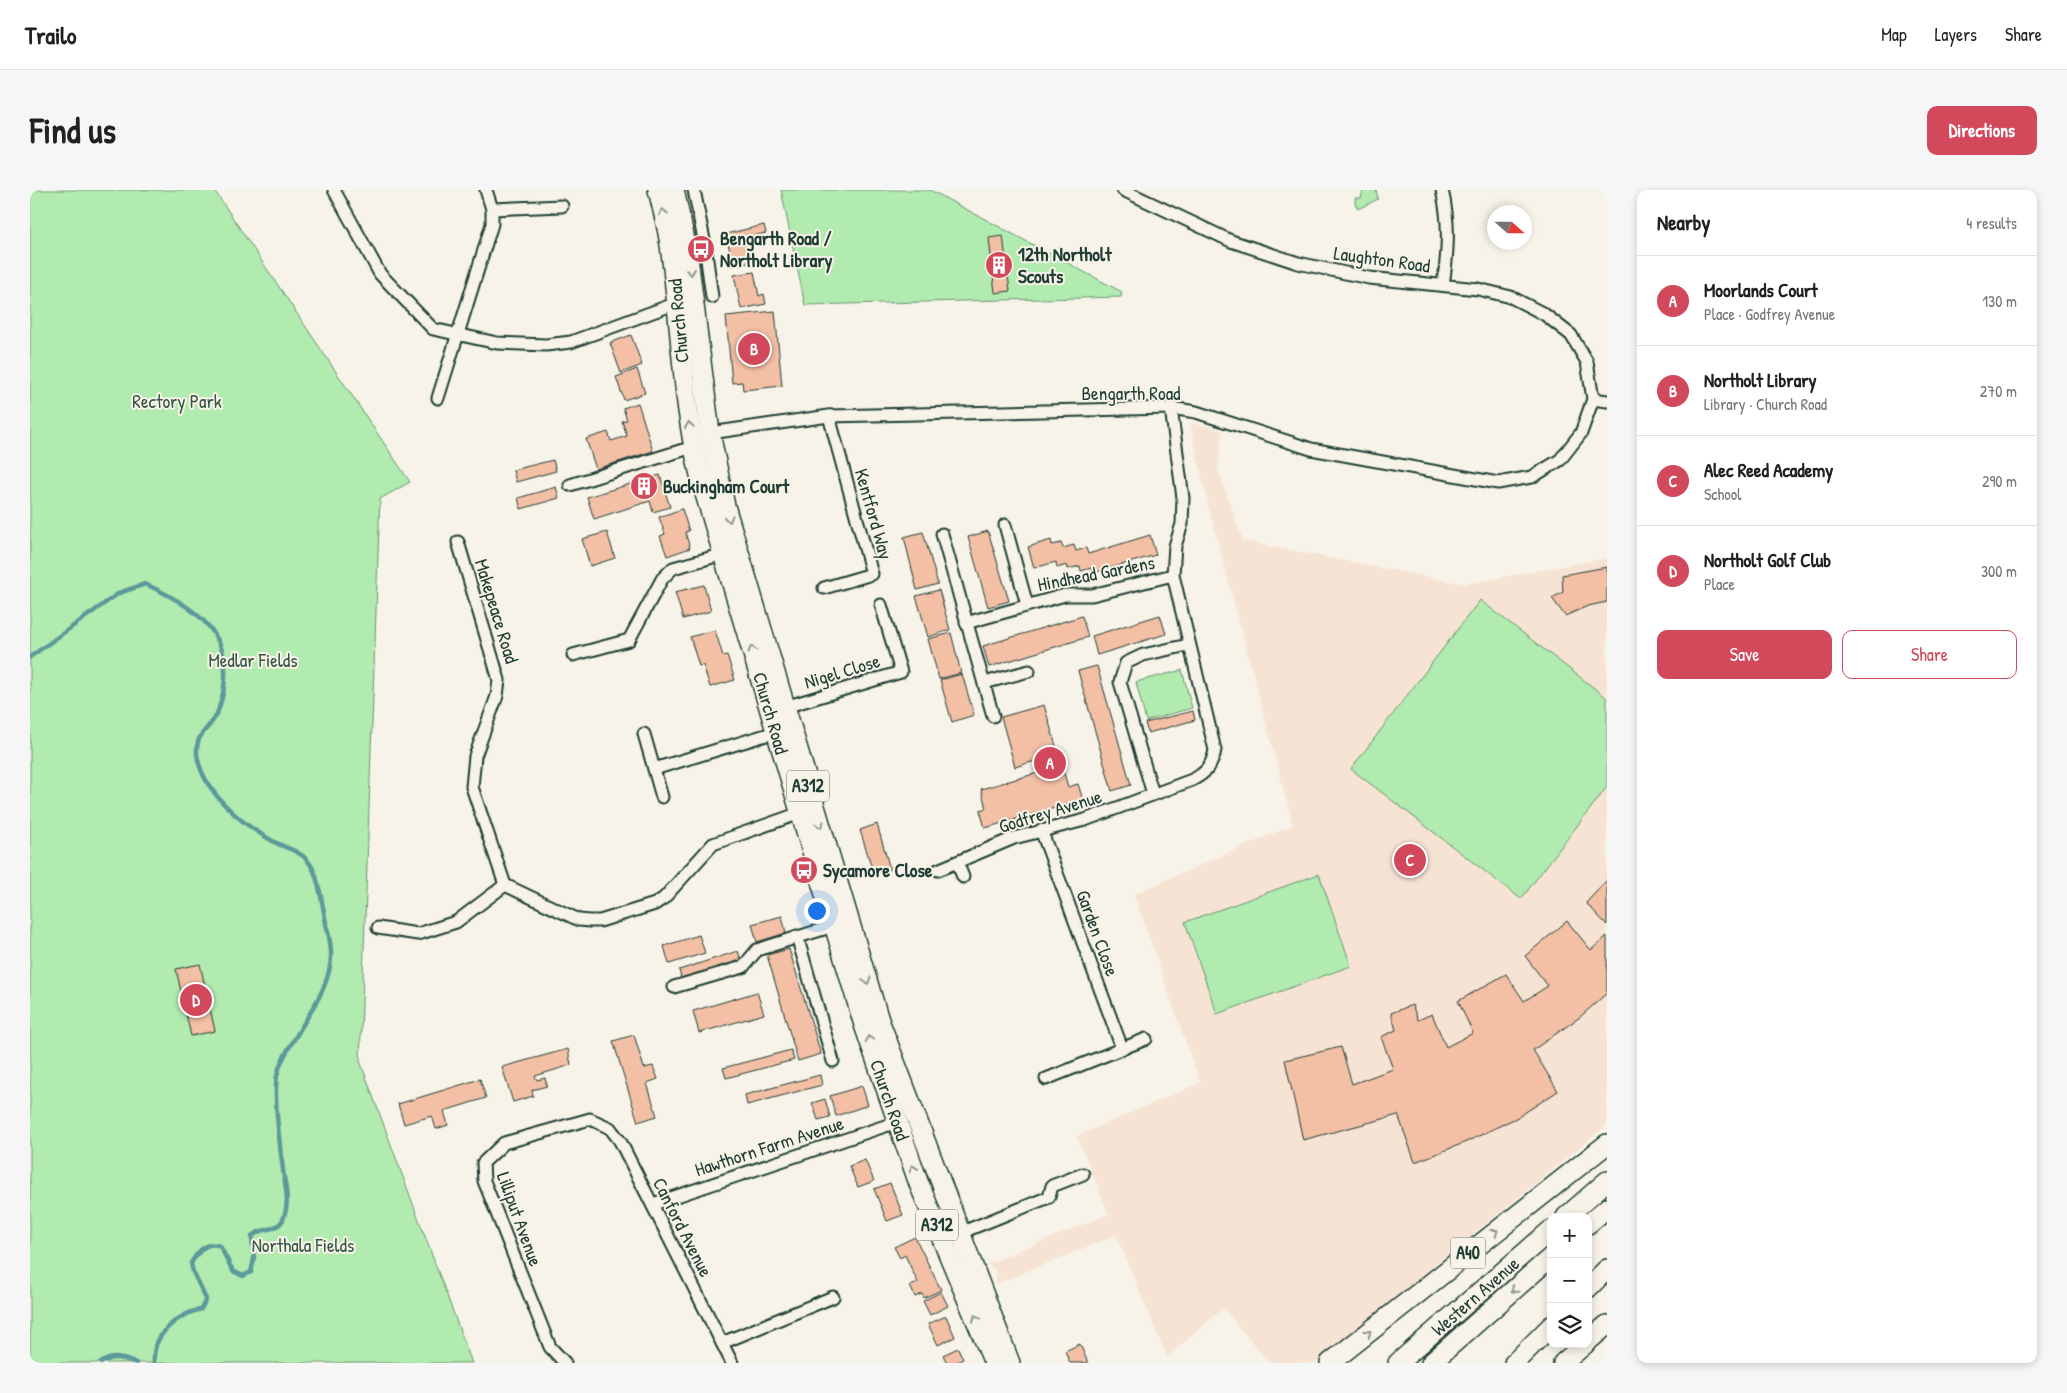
<!DOCTYPE html>
<html lang="en">
<head>
<meta charset="utf-8">
<style>
	:root { --surface:#fff; --page:#f6f6f6; --text:#202124; --muted:#757577; --line:#e0e0e0; --accent:#d1495b }
	body { margin:0; font-family:"Patrick Hand",sans-serif; background:var(--page); color:var(--text) }
	.controls { position:absolute; right:15px; bottom:15px; display:grid; overflow:hidden; border-radius:10px; box-shadow:0 2px 8px #0003 }
	.controls button { width:45px; height:45px; display:grid; place-items:center; padding:0; border:0; border-bottom:1px solid var(--line); background:var(--surface); color:var(--text); font:25px sans-serif }
	.compass { position:absolute; left:1457px; top:15px; width:45px; height:45px; border-radius:50%; background:var(--surface); box-shadow:0 2px 8px #0003; rotate:111deg }
	.you { position:absolute; left:786px; top:720px; width:18px; height:18px; margin:-12px; border:4px solid #fff; border-radius:50%; background:#1a73e8; box-shadow:0 0 0 8px #1a73e833 }
	.badge { display:grid; place-items:center; width:32px; height:32px; border-radius:50%; background:var(--accent); color:#fff; font-size:16px; font-weight:700 }
	.pin { position:absolute; translate:-50% -50%; border:2px solid #fff; box-shadow:0 1px 5px #0006 }
	.list { margin:0; padding:0; list-style:none }
	h2 { display:flex; justify-content:space-between; align-items:center; height:65px; margin:0; padding:0 20px; font-size:21px }
	h2 small { font-size:16px; font-weight:400; color:var(--muted) }
	.list li { display:grid; grid-template-columns:32px 1fr auto; gap:15px; align-items:center; box-sizing:border-box; height:90px; padding:0 20px; border-top:1px solid var(--line) }
	.list b { display:block; font-size:19px; white-space:nowrap }
	.list p { margin:0; font-size:16px; white-space:nowrap; color:var(--muted) }
	.list em { font-size:16px; font-style:normal; color:var(--muted) }
	.actions { display:flex; gap:10px; padding:15px 20px }
	.actions a { flex:1; padding:11px 0; border:1px solid var(--accent); border-radius:10px; text-align:center; font-size:18px; color:var(--accent) }
	.actions .main { background:var(--accent); color:#fff }
	.icon { flex:none; width:28px; height:28px; fill:none; stroke:currentColor; stroke-width:2; stroke-linecap:round; stroke-linejoin:round }
	.map { position:relative; flex:none; width:1577px; height:1173px; overflow:hidden; border-radius:10px }
	header { display:flex; align-items:center; gap:30px; box-sizing:border-box; height:70px; padding:0 25px; background:var(--surface); border-bottom:1px solid var(--line) }
	header strong { font-size:24px }
	nav { display:flex; gap:28px; margin-inline-start:auto; font-size:18px }
	.intro { display:flex; align-items:center; justify-content:space-between; box-sizing:border-box; height:120px; padding:0 30px }
	h1 { margin:0; font-size:35px }
	.button { padding:12px 22px; border-radius:10px; background:var(--accent); color:#fff; font-size:18px; font-weight:700 }
	main { display:flex; gap:30px; padding:0 30px }
	aside { flex:1; background:var(--surface); border-radius:10px; box-shadow:0 2px 8px #0003 }
	.map>svg:first-child { display:block }
</style>
</head>
<body>
<header>
<strong>Trailo</strong>
<nav><a>Map</a><a>Layers</a><a>Share</a></nav>
</header>
<div class="intro"><h1>Find us</h1><a class="button">Directions</a></div>
<main>
<div class="map">
<svg width="1577" height="1173" viewBox="0 0 1577 1173">
	<rect width="100%" height="100%" fill="#f7f3e8"/>
	<filter id="ink" filterUnits="userSpaceOnUse"><feTurbulence type="fractalNoise" baseFrequency=".02" numOctaves="2"/><feDisplacementMap in="SourceGraphic" scale="10" xChannelSelector="R" yChannelSelector="G"/><feConvolveMatrix kernelMatrix="1 2 1 2 8 2 1 2 1" color-interpolation-filters="sRGB"/></filter>
	<g filter="url(#ink)">
		<path fill="#f6e3d4" d="M1160 233 1192 240 1188 279 1213 351 1434 394 1577 368V935L1285 1173H1240L1193 1118 1137 1167 1086 1045 966 1094V1080L957 1074 1079 1024 1047 946 1170 893 1104 704 1263 635 1177 310Z"/>
		<g fill="#b1ebaf" stroke="#689472">
			<path d="M0 0H184L380 292 350 309 330 871 442 1173H0Z"/>
			<path d="M751 0H900L1092 102 1091 107 775 115Z"/>
			<path d="M1333 0H1346L1348 9 1328 19 1325 13V8H1331Z"/>
			<path d="M1450 410 1577 508V597L1491 709 1321 579Z"/>
			<path d="M1152 480 1162 518 1116 531 1106 492Z"/>
			<path d="M1289 684 1321 776 1187 824 1155 732Z"/>
		</g>
		<g fill="none" stroke-linecap="round" stroke-linejoin="round">
			<g stroke="#5c999b" stroke-width="4.5">
				<path d="M0 467 89 403 115 394C174 420 212 452 188 521 181 541 162 542 168 570 176 604 212 634 241 650 259 661 274 659 284 681 290 696 292 712 295 728 297 739 301 751 301 763 302 792 282 819 268 843 258 860 246 875 246 897 245 923 250 953 253 980 255 996 260 1011 254 1027 249 1042 232 1037 222 1046L224 1069 221 1082 213 1086 203 1081 190 1056C176 1050 168 1062 161 1073L163 1082 176 1109 171 1119C146 1125 121 1146 124 1173"/>
				<path d="M71 1173C82 1165 93 1168 106 1173"/>
			</g>
		</g>
		<g fill="#f3bfa5" stroke="#1f3d34">
			<path d="M734 35 736 43 718 47 723 72 703 76 696 44Z"/>
			<path d="M973 46 980 101 965 103 959 48Z"/>
			<path d="M724 82 729 106 734 104 736 114 711 119 704 85Z"/>
			<path d="M745 121 752 196 713 200 712 192 702 193 696 126Z"/>
			<path d="M601 145 612 175 591 183 580 153Z"/>
			<path d="M607 179 615 203 594 210 586 187Z"/>
			<path d="M608 213 623 261 566 279 556 249 578 242 581 251 597 246 592 231 597 230 593 218Z"/>
			<path d="M523 270 526 281 486 292 483 280Z"/>
			<path d="M630 285 640 317 623 322 620 311 564 329 557 307Z"/>
			<path d="M526 297 529 308 491 319 488 308Z"/>
			<path d="M652 319 659 341 655 342 660 358 637 366 630 346 635 344 629 327Z"/>
			<path d="M958 341 979 411 958 417 938 347Z"/>
			<path d="M577 342 585 368 560 376 552 349Z"/>
			<path d="M893 342 908 394 887 400 874 347Z"/>
			<path d="M1120 345 1126 365 1063 383 1061 378 1051 381 1050 376 1038 379 1037 375 1027 378 1026 372 1004 378 998 357 1021 350 1022 355 1031 353 1033 358 1044 355 1046 361 1056 358 1058 364Z"/>
			<path d="M1577 377V412L1558 416 1535 426 1522 408 1533 402 1532 385Z"/>
			<path d="M674 395 681 421 653 429 645 402Z"/>
			<path d="M909 400 920 440 898 447 886 406Z"/>
			<path d="M1130 425 1136 444 1067 465 1062 446Z"/>
			<path d="M1052 426 1058 447 959 477 953 456Z"/>
			<path d="M685 440 693 466 697 465 705 490 680 497 673 475 669 476 660 447Z"/>
			<path d="M921 443 931 483 909 489 898 449Z"/>
			<path d="M1067 476 1101 595 1082 601 1048 481Z"/>
			<path d="M932 484 944 525 922 532 910 490Z"/>
			<path d="M1014 515 1038 597 1048 594 1053 610 955 638 950 620 956 618 951 599 1011 582 1008 570 985 577 971 527Z"/>
			<path d="M1163 521 1165 530 1118 543 1115 533Z"/>
			<path d="M847 634 860 679 844 685 830 640Z"/>
			<path d="M1577 690V735L1556 713Z"/>
			<path d="M752 726 756 743 727 752 722 734Z"/>
			<path d="M1537 731 1561 760 1577 746V803L1550 827 1503 860 1528 901 1488 927 1434 953 1385 972 1368 925 1273 950 1255 870 1311 857 1322 894 1363 879 1351 847 1366 840 1361 823 1382 815 1388 830 1402 824 1416 857 1443 843 1428 811 1476 784 1494 811 1518 796 1495 766Z"/>
			<path d="M669 745 675 763 639 774 634 756Z"/>
			<path d="M759 759 791 864 768 871 737 765Z"/>
			<path d="M708 761 711 770 651 788 649 780Z"/>
			<path d="M170 774 185 841 161 846 146 779Z"/>
			<path d="M727 802 734 824 669 843 663 821Z"/>
			<path d="M604 845 614 878 623 876 628 889 617 893 627 926 608 932 583 851Z"/>
			<path d="M538 859 541 875 505 886 507 890 515 888 517 896 502 900 503 906 483 912 472 877Z"/>
			<path d="M761 860 764 870 696 888 693 878Z"/>
			<path d="M790 885 792 895 717 915 715 905Z"/>
			<path d="M450 889 456 908 414 921 418 935 406 939 402 926 374 934 368 914Z"/>
			<path d="M832 896 838 915 806 926 800 906Z"/>
			<path d="M795 909 800 927 788 930 782 913Z"/>
			<path d="M835 970 844 991 828 997 819 976Z"/>
			<path d="M860 993 873 1025 857 1031 844 999Z"/>
			<path d="M885 1047 911 1100 894 1108 892 1104 885 1107 880 1096 888 1093 875 1065 870 1068 864 1057Z"/>
			<path d="M911 1102 918 1116 900 1125 893 1111Z"/>
			<path d="M916 1126 925 1147 908 1155 898 1134Z"/>
			<path d="M1050 1154 1058 1173H1040L1035 1161Z"/>
			<path d="M928 1158 933 1169 925 1173H917L913 1165Z"/>
		</g>
		<g fill="none" stroke-linecap="round" stroke-linejoin="round">
			<g stroke="#1f3d34" stroke-width="15">
				<g id="minor">
					<path d="M304 0 350 84 403 139 467 153 516 155 541 152 647 113"/>
					<path d="M664 0 675 55 682 107"/>
					<path d="M1412 0C1420 33 1418 62 1413 95"/>
					<path d="M462 19 532 16"/>
					<path d="M408 208 462 34V19L456 0"/>
					<path d="M1563 209 1577 211"/>
					<path d="M680 243 799 226 1141 218 1166 222 1281 259 1468 293 1502 287 1530 270 1551 243 1563 209 1557 172 1541 145 1514 124 1481 107 1448 99 1339 88 1268 73 1201 51 1093 0"/>
					<path d="M540 295 653 260"/>
					<path d="M975 335 997 415"/>
					<path d="M912 344 963 526"/>
					<path d="M428 352 469 490 467 506 445 566 442 597 475 695 549 730 560 731H570L625 714 634 708 683 654 770 623"/>
					<path d="M794 398 842 384 799 226"/>
					<path d="M936 433 1035 405H1062L1143 385"/>
					<path d="M543 465 599 450 632 389 643 378 694 364"/>
					<path d="M954 493 999 481"/>
					<path d="M755 517 871 482 851 415"/>
					<path d="M614 544 632 607"/>
					<path d="M624 579 746 542"/>
					<path d="M1123 604 1090 492 1096 473 1113 465 1158 455"/>
					<path d="M1011 640 1092 858"/>
					<path d="M927 672 933 687"/>
					<path d="M908 680 984 648 1055 630 1162 590C1176 583 1182 576 1185 560L1143 385 1145 356 1152 334 1153 308 1141 218"/>
					<path d="M348 738 388 744 426 732 475 695"/>
					<path d="M767 746 803 871"/>
					<path d="M644 797 713 777 727 760 803 736"/>
					<path d="M1016 889 1116 849"/>
					<path d="M623 1014 867 932"/>
					<path d="M930 1043 1019 1007 1022 996 1053 984"/>
					<path d="M692 1153 803 1107"/>
					<path d="M535 1173 520 1157 454 991 453 973 474 953 560 929 580 938 590 951 702 1173"/>
				</g>
			</g>
			<g stroke="#1f3d34" stroke-width="22">
				<g id="trunk">
					<path d="M628 0C633 21 639 42 641 63 652 143 652 219 673 297L834 835 889 994 964 1173"/>
					<path d="M644 0 657 59 680 243 695 316 849 830 980 1173"/>
					<path d="M1536 1027 1577 991"/>
					<path d="M1558 1034 1577 1018"/>
					<path d="M1558 1098 1577 1079"/>
					<path d="M1558 1151 1577 1135"/>
					<path d="M1300 1173 1577 954"/>
					<path d="M1368 1173 1521 1040"/>
					<path d="M1401 1173 1521 1067"/>
					<path d="M1484 1173 1521 1136"/>
					<path d="M1533 1173 1555 1154"/>
				</g>
			</g>
			<use href="#minor" stroke="#f7f3e8" stroke-width="11"/>
			<use href="#trunk" stroke="#f7f3e8" stroke-width="19"/>
		</g>
		<defs><path id="oneway-chevron" d="M-2-3.5L2.5 0L-2 3.5" fill="none" stroke-width="1.6" stroke-linecap="round" stroke-linejoin="round" transform="scale(1.25)"/></defs>
		<g stroke="#8b988e">
			<use href="#oneway-chevron" transform="translate(633 22) rotate(-103)"/>
			<use href="#oneway-chevron" transform="translate(661 82) rotate(81)"/>
			<use href="#oneway-chevron" transform="translate(659 235) rotate(-99)"/>
			<use href="#oneway-chevron" transform="translate(699 329) rotate(74)"/>
			<use href="#oneway-chevron" transform="translate(722 459) rotate(-106)"/>
			<use href="#oneway-chevron" transform="translate(790 635) rotate(74)"/>
			<use href="#oneway-chevron" transform="translate(837 791) rotate(72)"/>
			<use href="#oneway-chevron" transform="translate(839 849) rotate(-109)"/>
			<use href="#oneway-chevron" transform="translate(883 978) rotate(-110)"/>
			<use href="#oneway-chevron" transform="translate(1465 1042) rotate(-38)"/>
			<use href="#oneway-chevron" transform="translate(1484 1100) rotate(139)"/>
			<use href="#oneway-chevron" transform="translate(946 1128) rotate(-113)"/>
			<use href="#oneway-chevron" transform="translate(1338 1143) rotate(-38)"/>
		</g>
	</g>
	<defs>
		<g id="bus-disc" transform="scale(1.4375)"><circle r="9.5" fill="#d1495b" stroke="#f7f3e8"/><path d="M-5-6H5V4H4V6H2V4H-2V6H-4V4H-5ZM-3.5-4V0h7V-4ZM-3.5 1.2v1.5H-2V1.2ZM2 1.2v1.5H3.5V1.2Z" fill="#fff"/></g>
		<g id="building-disc" transform="scale(1.4375)"><circle r="9.5" fill="#d1495b" stroke="#f7f3e8"/><path d="M-4-6H4V6H1V3H-1V6H-4ZM-2.5-4.3h1.7v1.8h-1.7ZM.8-4.3h1.7v1.8H.8ZM-2.5-1h1.7V.8h-1.7ZM.8-1h1.7V.8H.8Z" fill="#fff"/></g>
	</defs>
	<g fill-rule="evenodd">
		<use href="#bus-disc" x="671" y="59"/>
		<use href="#building-disc" x="969" y="75"/>
		<use href="#building-disc" x="614" y="296"/>
		<use href="#bus-disc" x="774" y="680"/>
	</g>
	<g text-anchor="middle" stroke-width="4" stroke-linejoin="round" paint-order="stroke">
		<g fill="#f7f3e8" stroke="#60746a" stroke-width="1">
			<rect x="757" y="580.5" width="42" height="31" rx="4"/>
			<rect x="886" y="1019.5" width="42" height="31" rx="4"/>
			<rect x="1420.5" y="1047.5" width="35" height="31" rx="4"/>
		</g>
		<g font-size="18" font-weight="bold" fill="#1f3d34">
			<text x="778" y="602">A312</text>
			<text x="907" y="1041">A312</text>
			<text x="1438" y="1069">A40</text>
		</g>
		<g font-size="19" font-weight="bold" fill="#1f3d34" stroke="#f7f3e8" text-anchor="start">
			<text x="690" y="55">Bengarth Road /<tspan x="690" dy="22">Northolt Library</tspan></text>
			<text x="988" y="71">12th Northolt<tspan x="988" dy="22">Scouts</tspan></text>
			<text x="633" y="303">Buckingham Court</text>
			<text x="793" y="687">Sycamore Close</text>
		</g>
		<g font-size="19" fill="#1f3d34" stroke="#f7f3e8">
			<text transform="translate(1352 69) rotate(8)" y="7">Laughton Road</text>
			<text transform="translate(648 131) rotate(-95)" y="7">Church Road</text>
			<text x="1101" y="210">Bengarth Road</text>
			<text transform="translate(844 324) rotate(74)" y="7">Kentford Way</text>
			<text transform="translate(1066 383) rotate(-11)" y="7">Hindhead Gardens</text>
			<text transform="translate(467 421) rotate(73)" y="7">Makepeace Road</text>
			<text transform="translate(812 481) rotate(-17)" y="7">Nigel Close</text>
			<text transform="translate(741 523) rotate(74)" y="7">Church Road</text>
			<text transform="translate(1020 621) rotate(-17)" y="7">Godfrey Avenue</text>
			<text transform="translate(1068 743) rotate(70)" y="7">Garden Close</text>
			<text transform="translate(860 910) rotate(71)" y="7">Church Road</text>
			<text transform="translate(739 956) rotate(-18)" y="7">Hawthorn Farm Avenue</text>
			<text transform="translate(490 1029) rotate(70)" y="7">Lilliput Avenue</text>
			<text transform="translate(653 1037) rotate(63)" y="7">Canford Avenue</text>
			<text transform="translate(1445 1106) rotate(-41)" y="7">Western Avenue</text>
		</g>
		<g font-size="19" fill="#355746" stroke="#f7f3e8">
			<text x="147" y="218">Rectory Park</text>
			<text x="223" y="477">Medlar Fields</text>
			<text x="273" y="1062">Northala Fields</text>
		</g>
	</g>
</svg>
<div class="controls">
<button>+</button>
<button>−</button>
<button><svg class="icon" aria-label="layers" viewBox="0 0 24 24"><path d="M12 4l9 5-9 5-9-5zM3 14l9 5 9-5"/></svg></button>
</div>
<svg class="compass" viewBox="-18 -18 36 36"><path d="M0-13l5 13h-10z" fill="#e53935"/><path d="M0 13l5-13h-10z" fill="#757577"/></svg>
<div class="you"></div>
<div class="pin badge" style="left:1020px;top:573px">A</div>
<div class="pin badge" style="left:724px;top:159px">B</div>
<div class="pin badge" style="left:1380px;top:670px">C</div>
<div class="pin badge" style="left:166px;top:810px">D</div>
</div>
<aside>
<h2>Nearby<small>4 results</small></h2>
<ul class="list">
<li><span class="badge">A</span><div><b>Moorlands Court</b><p>Place · Godfrey Avenue</p></div><em>130 m</em></li>
<li><span class="badge">B</span><div><b>Northolt Library</b><p>Library · Church Road</p></div><em>270 m</em></li>
<li><span class="badge">C</span><div><b>Alec Reed Academy</b><p>School</p></div><em>290 m</em></li>
<li><span class="badge">D</span><div><b>Northolt Golf Club</b><p>Place</p></div><em>300 m</em></li>
</ul>
<div class="actions"><a class="main">Save</a><a>Share</a></div>
</aside>
</main>
</body>
</html>
